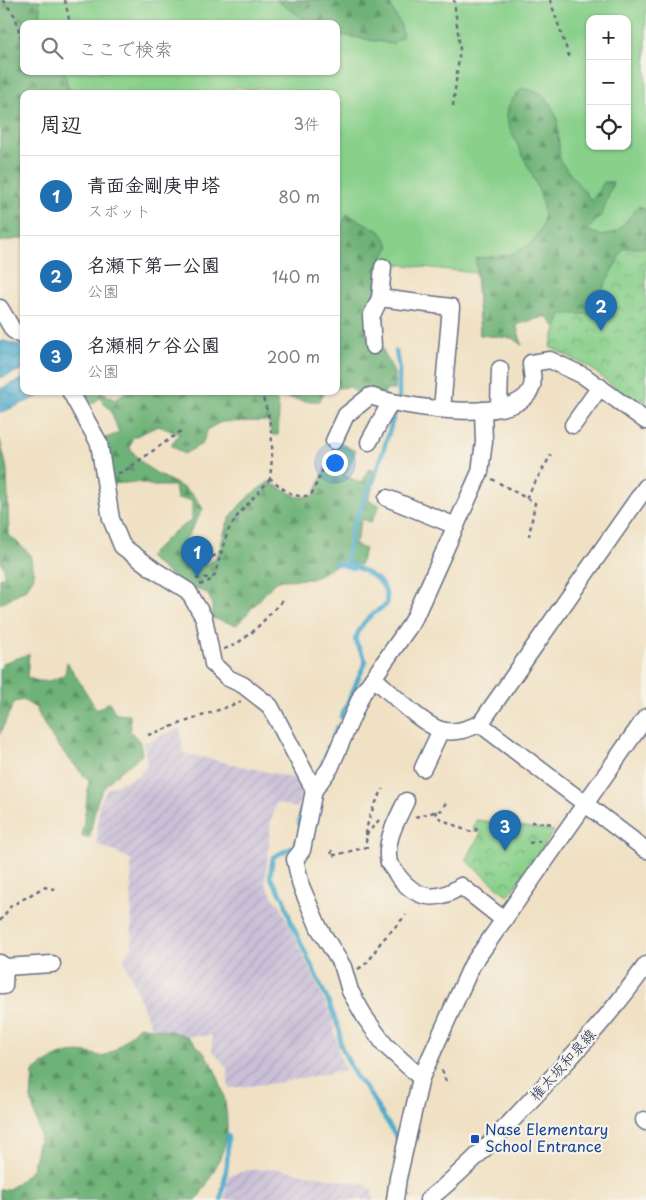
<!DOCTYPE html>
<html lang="ja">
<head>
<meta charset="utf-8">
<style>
	:root { --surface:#fff; --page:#f2f2f3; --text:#2b2b33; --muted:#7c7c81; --line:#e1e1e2; --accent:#1f6fb2 }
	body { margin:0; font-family:"Playpen Sans","Klee One",sans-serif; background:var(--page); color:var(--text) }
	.controls { position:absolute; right:15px; top:15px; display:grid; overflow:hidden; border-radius:10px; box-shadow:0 1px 4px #0004 }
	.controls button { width:45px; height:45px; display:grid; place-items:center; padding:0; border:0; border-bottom:1px solid var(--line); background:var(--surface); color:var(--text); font:25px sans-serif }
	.you { position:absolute; left:334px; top:462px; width:18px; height:18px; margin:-12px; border:4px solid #fff; border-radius:50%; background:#1a73e8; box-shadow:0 0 0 8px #1a73e833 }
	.badge { display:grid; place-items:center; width:32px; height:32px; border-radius:50%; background:var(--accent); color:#fff; font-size:16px; font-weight:700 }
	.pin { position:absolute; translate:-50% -41px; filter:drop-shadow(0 1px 2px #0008) }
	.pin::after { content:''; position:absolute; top:26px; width:18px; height:15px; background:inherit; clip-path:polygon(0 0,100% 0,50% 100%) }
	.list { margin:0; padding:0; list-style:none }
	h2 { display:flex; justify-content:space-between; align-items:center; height:65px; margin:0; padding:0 20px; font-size:21px }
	h2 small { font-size:16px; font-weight:400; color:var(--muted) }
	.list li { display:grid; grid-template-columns:32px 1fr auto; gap:15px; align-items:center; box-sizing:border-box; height:80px; padding:0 20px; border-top:1px solid var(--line) }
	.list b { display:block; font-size:19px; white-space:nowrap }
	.list p { margin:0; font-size:16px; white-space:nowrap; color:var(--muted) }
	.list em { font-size:16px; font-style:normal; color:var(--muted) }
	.icon { flex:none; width:28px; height:28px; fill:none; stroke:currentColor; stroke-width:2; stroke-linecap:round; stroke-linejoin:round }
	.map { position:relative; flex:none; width:646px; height:1200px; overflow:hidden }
	.search { position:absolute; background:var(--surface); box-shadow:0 1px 4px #0004; left:20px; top:20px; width:320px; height:55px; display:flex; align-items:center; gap:12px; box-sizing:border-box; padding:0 18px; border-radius:10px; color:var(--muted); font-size:19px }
	.panel { position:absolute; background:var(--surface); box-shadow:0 1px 4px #0004; left:20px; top:90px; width:320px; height:305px; border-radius:10px }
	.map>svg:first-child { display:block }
</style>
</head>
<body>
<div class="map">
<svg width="646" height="1200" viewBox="0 0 646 1200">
	<defs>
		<pattern id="industrial-furrows" width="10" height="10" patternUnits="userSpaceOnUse" patternTransform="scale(1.25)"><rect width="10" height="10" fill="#c9bfd7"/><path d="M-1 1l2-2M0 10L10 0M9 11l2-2" fill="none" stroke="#aca4bb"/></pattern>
		<pattern id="forest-firs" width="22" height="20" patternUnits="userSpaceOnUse" patternTransform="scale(1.25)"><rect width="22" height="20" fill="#6eb277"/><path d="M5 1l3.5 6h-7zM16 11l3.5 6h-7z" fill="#5a9165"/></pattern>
		<pattern id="sand-dots" width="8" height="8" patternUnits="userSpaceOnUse" patternTransform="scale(1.25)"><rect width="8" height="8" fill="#eeda9e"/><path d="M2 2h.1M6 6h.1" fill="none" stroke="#ccbb8a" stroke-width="1.8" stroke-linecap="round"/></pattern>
		<pattern id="park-crowns" width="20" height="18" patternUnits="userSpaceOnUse" patternTransform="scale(1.25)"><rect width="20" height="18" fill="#89d08b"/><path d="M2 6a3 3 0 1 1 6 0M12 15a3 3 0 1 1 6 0" fill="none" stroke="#6fa975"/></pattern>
		<pattern id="water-waves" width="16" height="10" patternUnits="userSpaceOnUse" patternTransform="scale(1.25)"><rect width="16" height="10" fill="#4faccd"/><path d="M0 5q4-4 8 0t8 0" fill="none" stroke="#418caa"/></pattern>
	</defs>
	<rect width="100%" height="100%" fill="#f7f3e8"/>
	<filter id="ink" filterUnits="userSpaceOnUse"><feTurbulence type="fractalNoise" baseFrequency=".02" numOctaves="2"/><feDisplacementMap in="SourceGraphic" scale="10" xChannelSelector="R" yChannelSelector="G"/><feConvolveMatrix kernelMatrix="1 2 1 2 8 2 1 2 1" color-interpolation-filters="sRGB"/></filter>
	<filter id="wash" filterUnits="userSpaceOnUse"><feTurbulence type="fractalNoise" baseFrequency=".0096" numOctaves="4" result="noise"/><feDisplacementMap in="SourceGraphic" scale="20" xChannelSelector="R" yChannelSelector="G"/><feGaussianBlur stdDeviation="1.12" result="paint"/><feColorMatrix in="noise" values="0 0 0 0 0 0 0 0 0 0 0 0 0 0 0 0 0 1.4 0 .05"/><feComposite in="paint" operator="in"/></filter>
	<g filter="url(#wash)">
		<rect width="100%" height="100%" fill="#f0e1c4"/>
		<g fill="url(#industrial-furrows)">
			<path d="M180 728 183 753 303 780 304 785 297 808 276 803 271 821 265 883 276 902 279 903 332 1018 338 1051 345 1070 276 1083 229 1088 227 1068 212 1050V1036H185L152 1029 123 957 132 947 131 859 97 844 99 805 107 789 139 775 147 766 144 743Z"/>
			<path d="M278 1169 364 1184 371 1189 374 1200H225L228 1176 248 1170Z"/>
		</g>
		<path fill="#89d08b" stroke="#528074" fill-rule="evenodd" d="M0 0H646V247L623 249 557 329 546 316 516 324 522 345 512 338 480 335 476 273 380 262 336 272V94H24ZM590 19H627V146H590ZM24 24H336V71H24Z"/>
		<g fill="url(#forest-firs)" stroke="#44706a">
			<path d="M0 0H39L42 24H24V71H64L70 94H24V238L0 242Z"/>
			<path d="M276 0H388L401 26 403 36 392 44 336 34V24H311Z"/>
			<path d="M522 88 541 93 550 103 557 118 560 161 592 201 604 182H613L602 215 587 230 602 236 617 232 639 206 646 210V247L623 249 590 314 557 329 546 316 516 325 522 345 512 338 480 335 476 258C488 257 503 257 514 253 566 230 537 186 520 150 515 139 506 126 507 114 508 102 515 96 522 88Z"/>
			<path d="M347 214 380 231 390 246 380 262 371 347H382C388 364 398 371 395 390H385L384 396H360L350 387 336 388V240Z"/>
			<path d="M84 391H101L115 400 126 391H326L319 401H302L274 394 279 408 278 435H273L268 421 221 422 208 429 202 444 184 454 171 445 179 434 158 426 132 438 130 448C138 459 147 468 160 475 177 485 194 490 203 509L186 539 183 551C188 559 193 567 204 565 223 561 221 534 229 520 239 503 253 492 269 482L298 497 314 496 336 442 356 451 345 476 362 483 369 468 378 473 368 500 380 505 371 522 362 519 355 545 365 549 360 565 345 560 312 579 282 580 274 583 237 625 212 618C213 599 210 588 189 590L148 557 171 534 192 520V500L177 499 175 486H154L138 482 112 484 100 440 119 433 111 411 100 398 92 404Z"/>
			<path d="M0 439 7 469 9 535 30 554 34 577 26 589 0 604V578L4 576V568L0 560Z"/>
			<path d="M29 654 27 677C42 684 50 682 65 674L67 662 97 710 109 702 116 714 130 715V731L140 742 142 755C101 786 98 786 90 837H82L89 781C69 759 47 736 36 708L23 700 14 702 0 734V670L3 663Z"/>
			<path d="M139 1026C153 1029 175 1030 187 1037 217 1058 228 1096 227 1131 226 1151 208 1185 196 1200H0V1189L8 1190 32 1170 40 1135 31 1099 33 1072C58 1053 73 1047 103 1057L116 1049Z"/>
		</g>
		<path fill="url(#sand-dots)" stroke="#84847e" d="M236 86 248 90 262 87 267 94H231Z"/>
		<g fill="url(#park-crowns)" stroke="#528074">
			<path d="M646 247V413L589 367 550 347 561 314H590L623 249Z"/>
			<path d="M476 820 554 831 508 896 466 860 481 833 473 829Z"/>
		</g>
		<g fill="url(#water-waves)" stroke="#356e96">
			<path d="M4 341 19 345 24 350V369L0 378V342Z"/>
			<path d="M24 378V391H51L0 413V389Z"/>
		</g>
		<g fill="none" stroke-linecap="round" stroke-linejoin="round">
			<g stroke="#4faccd" stroke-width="4.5">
				<path d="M396 351 399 369V399"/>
				<path d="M335 563 353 568"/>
				<path d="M341 717 366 661 355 640C361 622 370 615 386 605 391 579 366 573 346 562L352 529 379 464 397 406"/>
				<path d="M321 768 337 727"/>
				<path d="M299 824 301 810"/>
				<path d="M296 841 295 846 273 857 270 877 284 899 291 922 329 1003 340 1032V1044L355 1075 367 1090 399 1141V1144"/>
				<path d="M221 1200 227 1164 228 1136"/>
			</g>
		</g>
	</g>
	<g filter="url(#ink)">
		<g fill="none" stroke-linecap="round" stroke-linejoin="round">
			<g stroke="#666d82" stroke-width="19">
				<g id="minor">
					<path d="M380 298 451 307 442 409"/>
					<path d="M0 308 13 330 24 337"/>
					<path d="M373 346 371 317 380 298 383 267"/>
					<path d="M70 391 99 443 111 519 122 546 153 569 188 591 204 618 213 664 228 678 243 685 270 706 314 790"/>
					<path d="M499 406 500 369"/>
					<path d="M573 425 600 387"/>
					<path d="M334 441 346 415 370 396C399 406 520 428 532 386 534 379 531 369 531 363L550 360 584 376 646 421"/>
					<path d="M369 442 390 403"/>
					<path d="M387 498 456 526"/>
					<path d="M375 679C391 693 426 729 446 731 458 733 469 728 480 724L646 487"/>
					<path d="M480 724 646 850"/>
					<path d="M423 768 441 730"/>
					<path d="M406 801C397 820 384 841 389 863 391 867 396 872 398 876 416 899 437 903 461 886L504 920"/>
					<path d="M0 963 5 967 52 964"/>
					<path d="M4 986 5 967"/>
					<path d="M421 1078 385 1045 366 1019 350 991 343 967 319 928 301 886 295 859 302 850 314 790 330 768 362 694 413 621 480 472 484 442 483 410"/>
					<path d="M644 1120 646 1122"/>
					<path d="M395 1200 398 1178 421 1078 472 965 646 717"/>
					<path d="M428 1200C471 1165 508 1125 545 1085 581 1047 616 1008 646 965"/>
				</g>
			</g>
			<g stroke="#666d82" stroke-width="2.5" stroke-dasharray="4 4" stroke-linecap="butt">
				<path d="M3 0 15 16 23 45"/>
				<path d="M65 0 70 24"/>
				<path d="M550 0 570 59"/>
				<path d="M453 106 460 49 454 0"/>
				<path d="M260 391C273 421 274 447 270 478 283 489 294 500 311 495L330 455"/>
				<path d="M118 473 123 472 181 431"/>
				<path d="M492 479 535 503 529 536"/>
				<path d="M526 498 551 455"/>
				<path d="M212 557 222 552"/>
				<path d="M196 579 213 577"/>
				<path d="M200 585 209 581 214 577 228 531 238 515 270 479"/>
				<path d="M224 649C249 641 265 618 283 600"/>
				<path d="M148 735 241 702"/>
				<path d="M435 811 437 817 467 831 475 832 477 828"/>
				<path d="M415 817 442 810 446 802"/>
				<path d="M531 822 555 824"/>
				<path d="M366 835 379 820"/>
				<path d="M529 843 540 841"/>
				<path d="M332 850 331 856 367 847C363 825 373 808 383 789"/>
				<path d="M0 921 11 906 44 887 59 890"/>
				<path d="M358 969C372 961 372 954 381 942 389 933 398 924 406 915"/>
				<path d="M442 1070 446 1082"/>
			</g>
			<use href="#minor" stroke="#fff" stroke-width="16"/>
		</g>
	</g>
	<rect fill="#1a4fb4" stroke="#f7f3e8" stroke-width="2" x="470" y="1134" width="10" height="10" rx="2.5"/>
	<g text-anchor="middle" stroke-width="4.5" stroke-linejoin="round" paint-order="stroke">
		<g font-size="15" fill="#1b2f5e" stroke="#f7f3e8">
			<text transform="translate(563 1065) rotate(-48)" y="5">権太坂和泉線</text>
		</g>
		<g font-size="15" fill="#164399" stroke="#f7f3e8" text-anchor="start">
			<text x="485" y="1135">Nase Elementary<tspan x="485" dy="17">School Entrance</tspan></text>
		</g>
	</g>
</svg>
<div class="controls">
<button>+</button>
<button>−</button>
<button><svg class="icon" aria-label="locate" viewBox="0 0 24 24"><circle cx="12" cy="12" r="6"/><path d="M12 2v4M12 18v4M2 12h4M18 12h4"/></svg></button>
</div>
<div class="you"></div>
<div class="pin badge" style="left:197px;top:577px">1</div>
<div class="pin badge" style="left:601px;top:331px">2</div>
<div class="pin badge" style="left:505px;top:851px">3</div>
<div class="search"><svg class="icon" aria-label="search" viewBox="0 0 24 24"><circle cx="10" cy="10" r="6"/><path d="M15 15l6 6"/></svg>ここで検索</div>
<section class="panel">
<h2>周辺<small>3件</small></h2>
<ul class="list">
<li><span class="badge">1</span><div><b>青面金剛庚申塔</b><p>スポット</p></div><em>80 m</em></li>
<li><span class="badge">2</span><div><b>名瀬下第一公園</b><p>公園</p></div><em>140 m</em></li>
<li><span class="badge">3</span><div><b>名瀬桐ケ谷公園</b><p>公園</p></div><em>200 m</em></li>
</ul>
</section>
</div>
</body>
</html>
